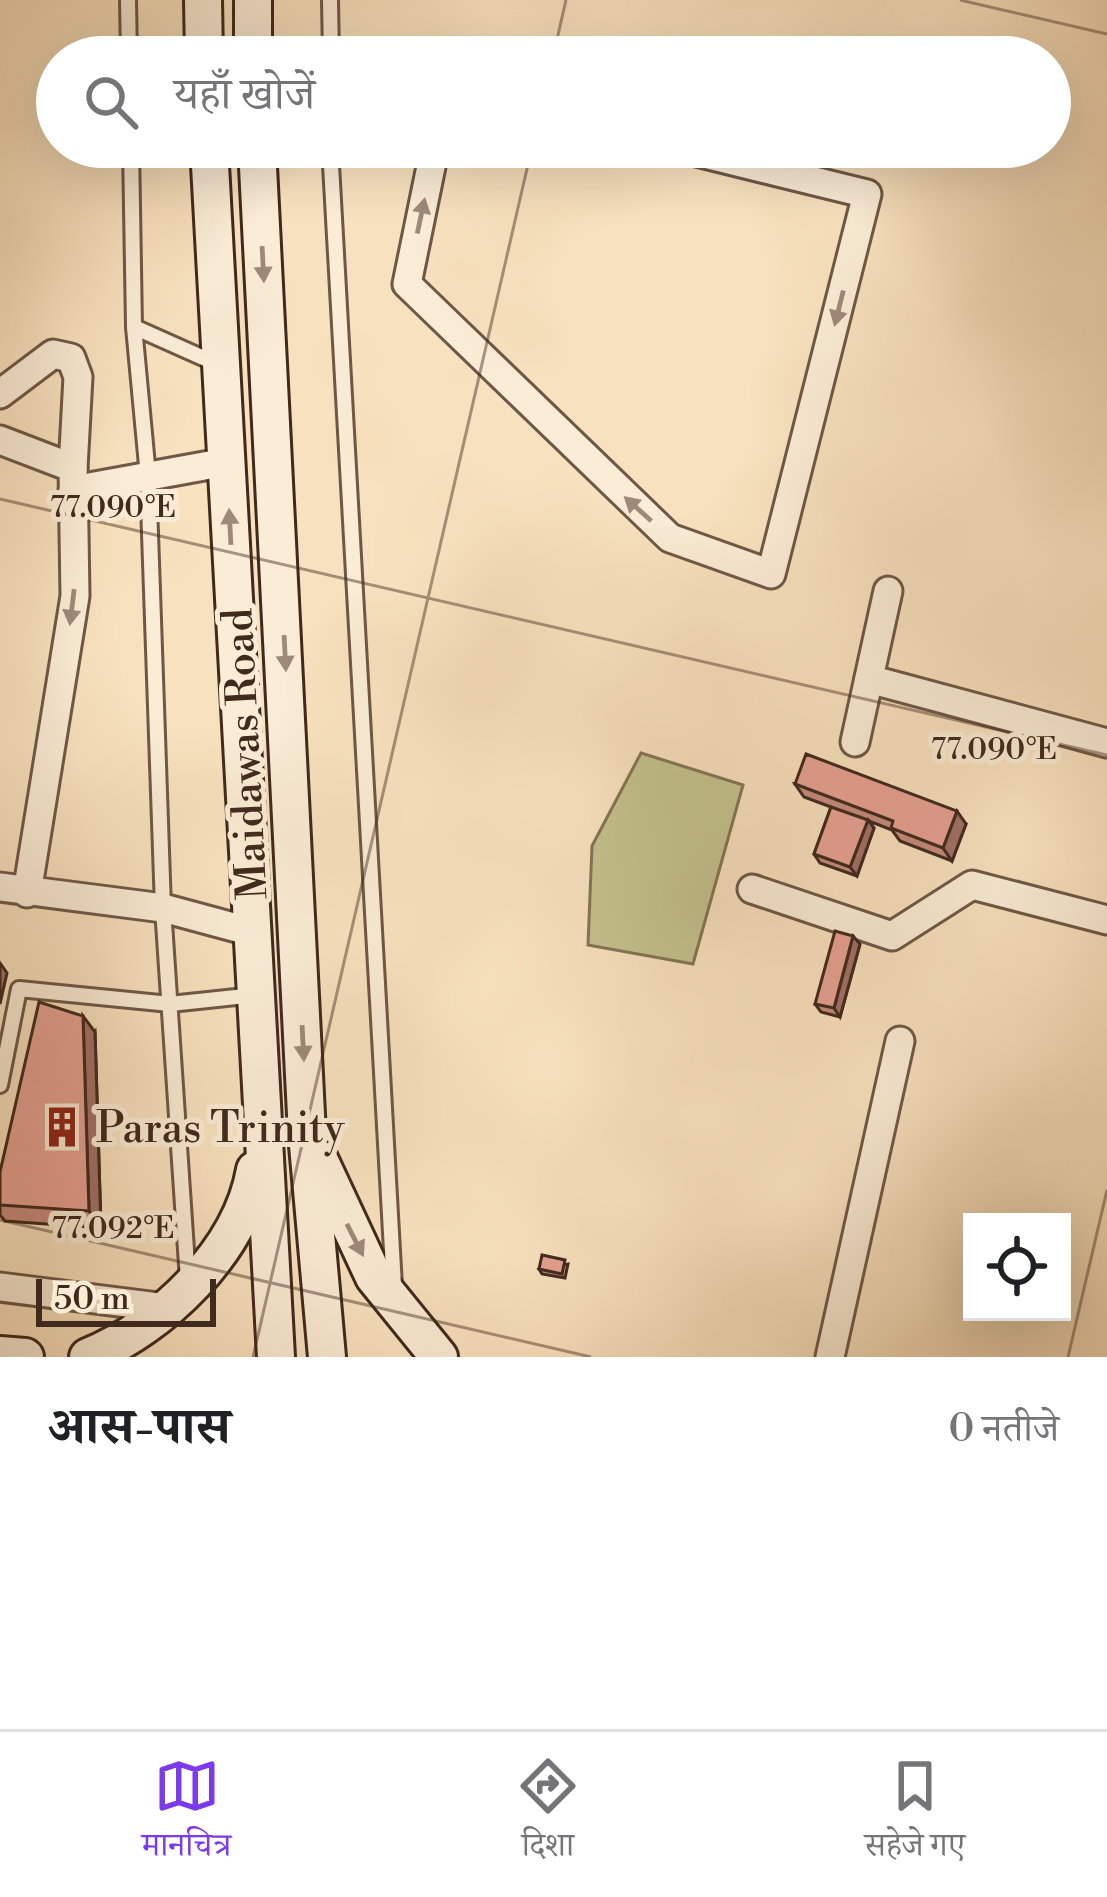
<!DOCTYPE html>
<html lang="hi">
<head>
<meta charset="utf-8">
<style>
	:root { --surface:#fff; --page:#f6f6f6; --text:#202124; --muted:#757577; --line:#e0e0e0; --accent:#7c3aed }
	body { margin:0; font-family:"Libre Bodoni","Noto Serif Devanagari",serif; background:var(--page); color:var(--text) }
	.controls { position:absolute; right:36px; bottom:36px; display:grid; overflow:hidden; border-radius:0px; box-shadow:0 12px 48px #0002 }
	.controls button { width:108px; height:108px; display:grid; place-items:center; padding:0; border:0; border-bottom:3px solid var(--line); background:var(--surface); color:var(--text); font:60px sans-serif }
	.scale { position:absolute; left:36px; bottom:30px; width:180px; box-sizing:border-box; padding-left:12px; border:6px solid #40291d; border-top:0; font-size:33px; line-height:42px; white-space:nowrap; color:#40291d; -webkit-text-stroke:9px #faecd5; paint-order:stroke }
	.list { margin:0; padding:0; list-style:none }
	h2 { display:flex; justify-content:space-between; align-items:center; height:156px; margin:0; padding:0 48px; font-size:51px }
	h2 small { font-size:39px; font-weight:400; color:var(--muted) }
	.icon { flex:none; width:66px; height:66px; fill:none; stroke:currentColor; stroke-width:2; stroke-linecap:round; stroke-linejoin:round }
	.map { position:relative; flex:none; width:1107px; height:1357px; overflow:hidden }
	.search { position:absolute; background:var(--surface); box-shadow:0 12px 48px #0002; left:36px; right:36px; top:36px; height:132px; display:flex; align-items:center; gap:30px; box-sizing:border-box; padding:0 42px; border-radius:66px; color:var(--muted); font-size:45px }
	.sheet { height:372px; background:var(--surface) }
	nav { display:flex; justify-content:space-around; align-items:center; box-sizing:border-box; height:168px; border-top:3px solid var(--line); background:var(--surface); font-size:33px; color:var(--muted) }
	nav a { display:grid; justify-items:center; gap:6px }
	nav .on { color:var(--accent) }
	.map>svg:first-child { display:block }
</style>
</head>
<body>
<div class="map">
<svg width="1107" height="1357" viewBox="0 0 1107 1357">
	<rect width="100%" height="100%" fill="#f8e1be"/>
	<filter id="stains"><feTurbulence type="fractalNoise" baseFrequency=".00167" numOctaves="4"/><feColorMatrix values="0 0 0 0 .2 0 0 0 0 .09 0 0 0 0 .02 0 0 0 .5 -.17"/></filter>
	<radialGradient id="worn" r=".72"><stop offset=".6" stop-color="#630" stop-opacity="0"/><stop offset="1" stop-color="#630" stop-opacity=".3"/></radialGradient>
	<path fill="#c3c18d" stroke="#827555" stroke-width="3" d="M641 753 743 785 693 964 588 945 592 846Z"/>
	<g fill="none" stroke-linecap="round" stroke-linejoin="round">
		<g stroke="#6e5745" stroke-width="20">
			<g id="lane">
				<path d="M128 0 129 57"/>
				<path d="M330 0 331 57"/>
				<path d="M131 147 134 327 148 476 163 908 188 1280"/>
				<path d="M330 147 394 1286"/>
				<path d="M134 327 217 364"/>
				<path d="M0 1085 19 989 170 1004 255 995"/>
			</g>
		</g>
		<g stroke="#6e5745" stroke-width="33">
			<g id="street">
				<path d="M435 147 407 284 670 538 771 574 867 194 676 147"/>
				<path d="M0 394 53 354 71 358 78 377 73 468"/>
				<path d="M0 440 73 468 75 596 27 893"/>
				<path d="M73 490 226 462"/>
				<path d="M869 679 1107 743"/>
				<path d="M855 742 888 591"/>
				<path d="M0 887 163 908 252 932"/>
				<path d="M752 889 892 936 972 885 1107 920"/>
				<path d="M0 1287 166 1308"/>
				<path d="M830 1357 900 1041"/>
			</g>
		</g>
		<g stroke="#40291d" stroke-width="42">
			<g id="secondary">
				<path d="M203 0 204 57"/>
				<path d="M253 0V57"/>
				<path d="M209 147 276 1357"/>
				<path d="M257 147 307 1134 327 1357"/>
				<path d="M319 1159 374 1277 439 1357"/>
				<path d="M0 1355 25 1357"/>
				<path d="M88 1357C162 1327 241 1251 255 1170"/>
			</g>
		</g>
		<use href="#lane" stroke="#faecd5" stroke-width="14"/>
		<use href="#street" stroke="#faecd5" stroke-width="27"/>
		<use href="#secondary" stroke="#faecd5" stroke-width="36"/>
	</g>
	<g fill="#c58a7d" stroke="#40291d" stroke-width="3">
		<path d="M795 784 966 824 952 861 900 841 892 830 869 821 874 828 857 876 820 863 814 854 831 807 804 797Z"/>
		<path d="M860 944 840 1017 821 1012 815 1004Z"/>
		<path d="M95 1032 101 1228 5 1221 0 1215V1172Z"/>
		<path d="M568 1264 565 1278 542 1274 539 1269Z"/>
	</g>
	<g fill="#a07066" stroke="#40291d" stroke-width="3">
		<path d="M957 811 966 824 952 861 943 848Z"/>
		<path d="M868 820 874 828 857 876 850 867Z"/>
		<path d="M853 936 860 944 840 1017 834 1008Z"/>
		<path d="M0 963 7 973 0 1004Z"/>
		<path d="M83 1016 95 1032 101 1228 89 1211Z"/>
	</g>
	<g fill="#e5a091" stroke="#40291d" stroke-width="3">
		<path d="M806 754 957 811 943 848 891 828 893 821 795 784Z"/>
		<path d="M831 807 868 820 850 867 814 854Z"/>
		<path d="M835 931 853 936 834 1008 815 1004Z"/>
		<path d="M39 1002 83 1016 89 1211 0 1205V1172Z"/>
		<path d="M542 1255 565 1260 562 1274 539 1269Z"/>
	</g>
	<defs><path id="oneway-solid" d="M-6-.8H1V-3.2L6.5 0L1 3.2V.8H-6Z" transform="scale(3)"/></defs>
	<g fill="#9d8a79">
		<use href="#oneway-solid" transform="translate(421 216) rotate(-78)"/>
		<use href="#oneway-solid" transform="translate(263 264) rotate(87)"/>
		<use href="#oneway-solid" transform="translate(839 308) rotate(104)"/>
		<use href="#oneway-solid" transform="translate(638 509) rotate(-138)"/>
		<use href="#oneway-solid" transform="translate(230 527) rotate(-93)"/>
		<use href="#oneway-solid" transform="translate(72 607) rotate(97)"/>
		<use href="#oneway-solid" transform="translate(285 653) rotate(87)"/>
		<use href="#oneway-solid" transform="translate(303 1043) rotate(87)"/>
		<use href="#oneway-solid" transform="translate(355 1240) rotate(63)"/>
	</g>
	<path fill="none" stroke="#40291d" stroke-width="3" stroke-opacity="0.45" d="M960 0 1107 34M553 57 566 0M0 499 1107 755M0 1220 591 1357M253 1357 532 147M1068 1357 1107 1190"/>
	<defs>
		<g id="building-bare" transform="scale(3.24)"><path d="M-4-6H4V6H1V3H-1V6H-4ZM-2.5-4.3h1.7v1.8h-1.7ZM.8-4.3h1.7v1.8H.8ZM-2.5-1h1.7V.8h-1.7ZM.8-1h1.7V.8H.8Z" fill="#8f2418" stroke="#faecd5" stroke-width="2.5" paint-order="stroke"/></g>
	</defs>
	<g fill-rule="evenodd">
		<use href="#building-bare" x="62" y="1127"/>
	</g>
	<g text-anchor="middle" stroke-width="10" stroke-linejoin="round" paint-order="stroke">
		<g font-size="42" fill="#40291d" stroke="#faecd5">
			<text transform="translate(244 754) rotate(-93)" y="15">Maidawas Road</text>
		</g>
		<g font-size="42" fill="#40291d" stroke="#faecd5" text-anchor="start">
			<text x="96" y="1142">Paras Trinity</text>
		</g>
	</g>
	<g font-size="30" text-anchor="middle" fill="#40291d" stroke="#faecd5" stroke-width="10" stroke-linejoin="round" paint-order="stroke">
		<text x="113" y="517">77.090°E</text>
		<text x="994" y="759">77.090°E</text>
		<text x="113" y="1238">77.092°E</text>
	</g>
	<rect width="100%" height="100%" filter="url(#stains)"/>
	<rect width="100%" height="100%" fill="url(#worn)"/>
</svg>
<div class="controls">
<button><svg class="icon" aria-label="locate" viewBox="0 0 24 24"><circle cx="12" cy="12" r="6"/><path d="M12 2v4M12 18v4M2 12h4M18 12h4"/></svg></button>
</div>
<div class="scale">50 m</div>
<div class="search"><svg class="icon" aria-label="search" viewBox="0 0 24 24"><circle cx="10" cy="10" r="6"/><path d="M15 15l6 6"/></svg>यहाँ खोजें</div>
</div>
<section class="sheet">
<h2>आस-पास<small>0 नतीजे</small></h2>
<ul class="list">
</ul>
</section>
<nav>
<a class="on"><svg class="icon" aria-label="map" viewBox="0 0 24 24"><path d="M3 6l6-2 6 2 6-2v14l-6 2-6-2-6 2zM9 4v14M15 6v14"/></svg>मानचित्र</a>
<a><svg class="icon" aria-label="directions" viewBox="0 0 24 24"><path d="M12 3l9 9-9 9-9-9zM9 14v-3h6M13 9l2 2-2 2"/></svg>दिशा</a>
<a><svg class="icon" aria-label="saved" viewBox="0 0 24 24"><path d="M7 4h10v16l-5-4-5 4z"/></svg>सहेजे गए</a>
</nav>
</body>
</html>
